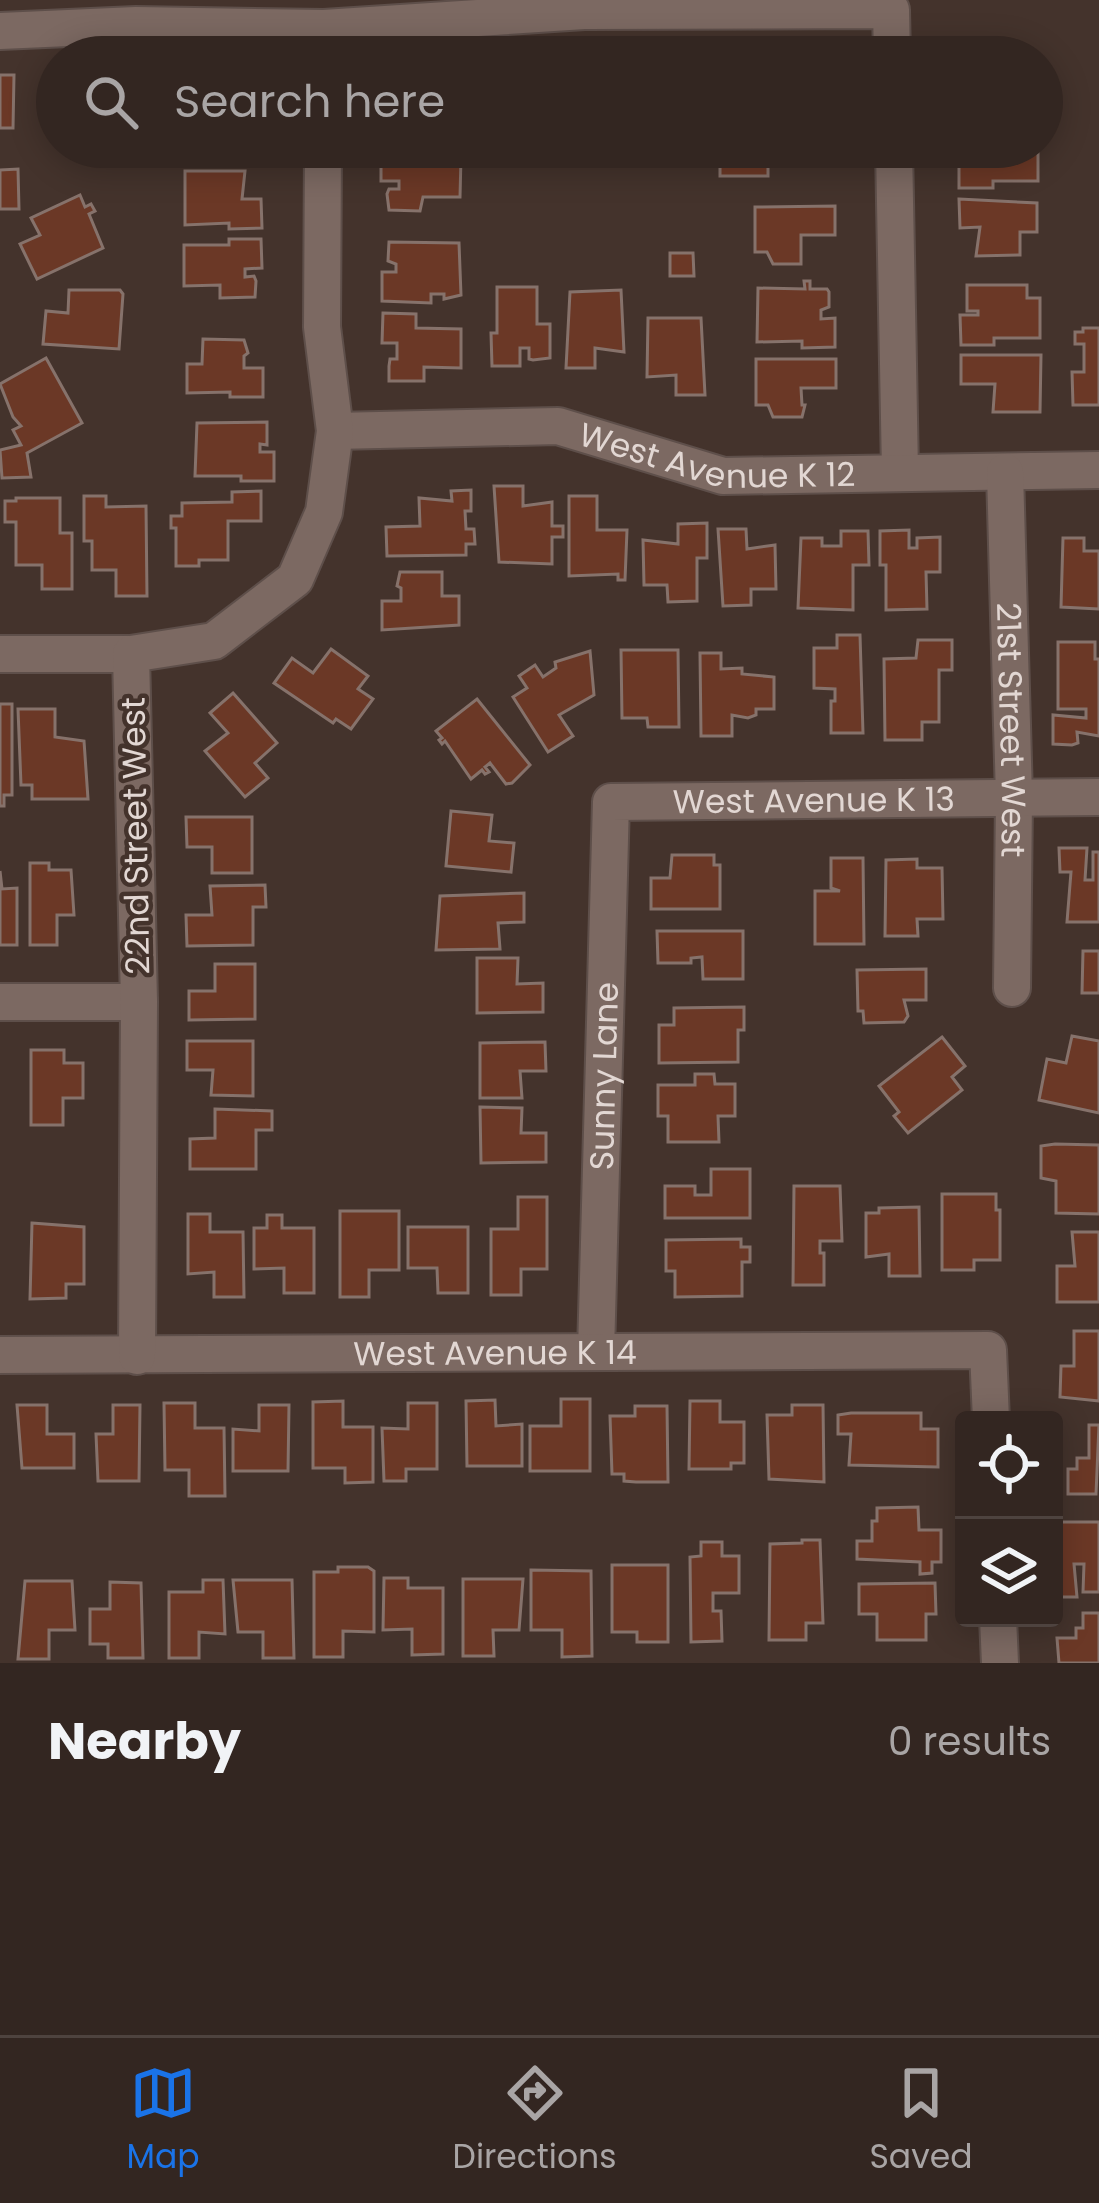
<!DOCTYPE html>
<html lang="en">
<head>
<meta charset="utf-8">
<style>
	:root { --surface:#332621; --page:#3b2e2a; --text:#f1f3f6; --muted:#a9a5a5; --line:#4e433f; --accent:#1a73e8 }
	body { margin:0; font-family:Poppins,sans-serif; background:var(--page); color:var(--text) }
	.controls { position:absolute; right:36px; bottom:36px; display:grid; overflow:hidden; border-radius:12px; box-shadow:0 6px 30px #0003 }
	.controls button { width:108px; height:108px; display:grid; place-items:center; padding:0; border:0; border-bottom:3px solid var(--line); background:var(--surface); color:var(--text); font:60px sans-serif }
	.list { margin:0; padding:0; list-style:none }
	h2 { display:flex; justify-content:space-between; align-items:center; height:156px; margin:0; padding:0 48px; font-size:51px }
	h2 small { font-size:39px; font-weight:400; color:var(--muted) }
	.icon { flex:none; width:66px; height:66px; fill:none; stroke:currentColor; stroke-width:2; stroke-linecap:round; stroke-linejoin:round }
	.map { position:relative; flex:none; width:1099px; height:1663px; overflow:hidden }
	.search { position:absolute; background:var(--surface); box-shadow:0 6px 30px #0003; left:36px; right:36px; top:36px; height:132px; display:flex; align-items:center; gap:30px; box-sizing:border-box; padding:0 42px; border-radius:66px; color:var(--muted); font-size:45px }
	.sheet { height:372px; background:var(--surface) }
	nav { display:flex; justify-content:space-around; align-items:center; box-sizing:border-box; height:168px; border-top:3px solid var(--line); background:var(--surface); font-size:33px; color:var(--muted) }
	nav a { display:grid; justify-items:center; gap:6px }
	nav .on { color:var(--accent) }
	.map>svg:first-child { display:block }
</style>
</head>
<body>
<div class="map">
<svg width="1099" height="1663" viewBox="0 0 1099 1663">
	<rect width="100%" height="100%" fill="#44332c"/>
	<g fill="#6b3826" stroke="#86726b" stroke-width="3">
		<path d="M0 75H14L13 128H0Z"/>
		<rect x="497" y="147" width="39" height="17"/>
		<path d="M595 147H625V162L595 163Z"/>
		<path d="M646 147H700L701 160 646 164Z"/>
		<path d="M719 147H778V163H768V176H720V152H724Z"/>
		<path d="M786 147H845V159H787Z"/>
		<path d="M1038 147V181H993V188H959V159H973V152H966L965 147Z"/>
		<path d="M381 151 415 152V157H461L460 197H423L420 211 389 210 387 194 389 189H399V181H381Z"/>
		<path d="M18 169 19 209H0V170Z"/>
		<path d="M185 171H245L242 199H261L262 228 229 229V223L185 225Z"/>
		<path d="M80 195 85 207 91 204 95 211 89 214 103 248 37 279 20 244 40 235 31 218Z"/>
		<path d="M959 199 1037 203V232H1020V255L976 256 980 227 960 228Z"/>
		<path d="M835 206V235H801V264H773L767 252H755V207Z"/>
		<path d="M229 239H261L262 268 245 269V277L254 276 256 281 255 297 220 298V285L184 286V245H229Z"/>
		<path d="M389 242 459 243 461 295 444 299V294H431V303L382 301V272H396V264L388 261Z"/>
		<path d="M670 253H693L694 276H670Z"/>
		<path d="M804 281H810V289H827L829 292V307L821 310V319L835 318V347L802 348V341L757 342 758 288 805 289Z"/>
		<path d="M967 285H1027V298H1040V338H994V345H961L960 315H978V311H967Z"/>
		<path d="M497 287H537V324H550V358L533 360 529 359V348H520V366H492L491 333H497Z"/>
		<path d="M69 290H120L123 294 119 349 43 344 46 311 68 313Z"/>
		<path d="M621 290 624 352 595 348V368H566L570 292Z"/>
		<path d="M383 313 416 314V328L461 329V368L424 367V381H389V366L390 359H397V343H382Z"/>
		<path d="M648 318H701L705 395H676V375L647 377Z"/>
		<path d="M1083 328H1099V405H1073L1072 372H1084V344H1075V332H1083Z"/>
		<path d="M203 339 244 340 248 353 244 356V368H263V397H230V392L187 393V364H202Z"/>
		<path d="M961 355H1041L1040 412H993L995 384H961Z"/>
		<path d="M46 358 82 423 27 453 31 477 2 478 0 450 21 445 13 430 21 426 13 417 0 384Z"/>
		<path d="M756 359H836V388H801L802 405H805L802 417H773L768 405H756Z"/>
		<path d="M267 422V445L260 444V452H274V481H241V476H195L197 423Z"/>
		<path d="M494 486H523V506L552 502V526H563V537H552V564L499 562Z"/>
		<path d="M471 490V511H465L466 529H474L475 544H466V555L387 556 386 527 420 526 419 498 452 501 451 491Z"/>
		<path d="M261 491V521H228V560H199V566H176V528H171V516H182V503L232 502V492Z"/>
		<path d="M84 496H106V507L146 506 147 596H116V570H92V541H84Z"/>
		<path d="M569 496H597V530H627L625 580H618V574L569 576Z"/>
		<path d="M16 498H60V533H72V589H42V565H16V522H5V501H16Z"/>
		<path d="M707 523V558H697V601L668 602 667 585H644L643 540 678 544V524Z"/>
		<path d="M718 529H746L747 549 775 545 776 589H751V605L723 606Z"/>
		<path d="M909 530V548H917V538L940 537V572H926L927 609 886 610V565H880V531Z"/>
		<path d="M841 531H868L869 565H853V610L798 608 801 538H822V546H841Z"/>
		<path d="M1063 538H1084V551H1099V609L1061 607Z"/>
		<path d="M400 572H442V596H459V625L382 630V601H401V588L397 586Z"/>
		<path d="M837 635H860L863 733H831V701H835V689L814 688V648H837Z"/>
		<path d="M918 640H952V670H939V722H922V740H885L884 659 916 658Z"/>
		<path d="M1058 642H1095V659H1099V736L1077 732 1078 743 1072 745 1053 744V715L1086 718V709H1058Z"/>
		<path d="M331 649 368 676 358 689 373 699 351 729 336 719 333 723 274 683 292 658 313 673Z"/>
		<path d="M621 650H678L679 727H648L647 718H622Z"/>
		<path d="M590 651 594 695 559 715 573 736 548 752 513 697 527 688 519 676 535 665 543 677 556 668 555 662Z"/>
		<path d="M700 653H721V669L742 668V674L774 677V709H756V715L748 718 732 715V736H701Z"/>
		<path d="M233 693 277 743 255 763 268 778 245 797 205 751 228 733 210 713Z"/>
		<path d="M477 699 530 765 512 783 506 784 490 763 485 767 489 772 485 774 482 770 471 779 445 741 442 744 439 740 442 738 436 731Z"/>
		<path d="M0 704H12V795H4V806H0Z"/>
		<path d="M18 709H55V737L84 741 88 799H32V785H21Z"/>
		<path d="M451 811 492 815 489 841 514 843 511 872 446 866Z"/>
		<path d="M186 817H252V873H212V847H187Z"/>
		<path d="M1059 848H1087L1085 880H1093V852H1099V922H1067L1071 872H1060Z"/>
		<path d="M672 855H714V865H720V909H651V878H670Z"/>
		<path d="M831 858H863L864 944H815V891H840L831 888Z"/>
		<path d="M917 859V868H942L943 919H917L918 936H885L886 860Z"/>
		<path d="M30 863H49V870H71L74 915H57V945H30Z"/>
		<path d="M0 871 2 889 17 888V945H0Z"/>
		<path d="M265 885 266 907H253V945L187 946 186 915H212L210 886Z"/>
		<path d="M524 893V922L498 923 500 949 436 950 440 896Z"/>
		<path d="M657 931H743V979H703L702 957 691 958V963H658Z"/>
		<path d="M1083 951H1099V993H1082Z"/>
		<path d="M477 958H518L517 984 543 983V1012L477 1013Z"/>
		<path d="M215 964H255V1019L189 1020V991H215Z"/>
		<path d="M926 969V1000H904L908 1016 904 1022 864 1023 863 1011H858L857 970Z"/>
		<path d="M744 1007V1030H738V1062L659 1063V1025H674V1008Z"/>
		<path d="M1072 1036 1099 1041V1113L1039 1100 1047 1059 1066 1063Z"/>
		<path d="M942 1037 965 1066 952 1077 962 1090 908 1133 894 1116 899 1112 879 1086Z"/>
		<path d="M187 1041H253V1096L211 1095 213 1070H187Z"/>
		<path d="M545 1042 546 1071H520L522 1098H480V1043Z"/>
		<path d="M31 1050H64V1063H83V1098H63V1125H31Z"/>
		<path d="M695 1074H714L715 1084H735V1116H718L719 1142H668V1116H658V1085H695Z"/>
		<path d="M480 1107 522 1108 521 1133H546V1162L481 1163Z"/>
		<path d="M215 1109 272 1111V1130H256V1169H190V1139L215 1138Z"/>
		<path d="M1055 1144 1099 1145V1214L1056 1213V1181L1041 1178V1146Z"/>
		<path d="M711 1169H750V1218H665V1186H695V1195H711Z"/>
		<path d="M794 1186H840L842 1241H820V1253H824V1285H793Z"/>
		<path d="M942 1194H996V1210H1000V1260H974V1270H942Z"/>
		<path d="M518 1197H547V1269H521V1295H491V1229H518Z"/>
		<path d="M919 1207 920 1276H889V1254L866 1257V1213H879V1208Z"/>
		<path d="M340 1211H399V1270H369V1297H340Z"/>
		<path d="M188 1214H210V1232H243L244 1297H214V1272L188 1274Z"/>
		<path d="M267 1215H282V1228H314V1293H284V1268L254 1269V1228H267Z"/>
		<path d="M32 1223 84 1227V1284H66V1298L30 1299Z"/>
		<path d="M408 1227H468V1293H438L437 1268H408Z"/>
		<path d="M1072 1232H1099V1302H1057V1266H1075Z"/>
		<path d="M741 1239V1247H750V1262H742V1296L675 1297V1271H666V1240Z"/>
		<path d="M1074 1331H1099V1401L1060 1397 1061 1366H1074Z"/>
		<path d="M561 1399H590V1471H530V1426H561Z"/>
		<path d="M495 1400 496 1426 522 1424V1466H467L466 1401Z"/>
		<path d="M343 1401V1427H373V1482L345 1483V1468H313V1402Z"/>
		<path d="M690 1401H720V1422H744V1463H731V1469H689Z"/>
		<path d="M164 1403H195V1428H224L225 1496H189V1470H165Z"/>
		<path d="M408 1403H437V1469H406V1481H384L382 1428 408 1429Z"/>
		<path d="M17 1405H47V1434H74V1468H22Z"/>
		<path d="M113 1405H140L139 1481H98L96 1434H113Z"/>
		<path d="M259 1405H289L288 1471H233V1429L259 1431Z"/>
		<path d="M792 1405H823L824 1482 769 1479 767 1415H792Z"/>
		<path d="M635 1406H667L668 1482H636L624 1481V1474H612L610 1416H635Z"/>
		<path d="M851 1413H921V1429H938V1467L849 1465 851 1434H838V1415Z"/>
		<path d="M1089 1425H1099L1096 1494H1068V1469H1077V1458H1089Z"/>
		<path d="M918 1507 919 1530H941V1562H932V1573L920 1574V1562L857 1559V1541H872V1521H877V1508Z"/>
		<path d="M1056 1522H1099V1592H1083L1084 1564H1074L1077 1597H1054V1573H1061L1055 1542Z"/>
		<path d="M802 1540H820L823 1623H806V1640H769L770 1544 802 1543Z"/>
		<path d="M701 1542H722V1556H739V1593H713V1611H721L722 1641 691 1642 690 1557 701 1556Z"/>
		<path d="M612 1565H668V1642H637V1632H612Z"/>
		<path d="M338 1567H368L374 1571V1632L343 1631V1657H314V1572H338Z"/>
		<path d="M531 1570 591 1571 592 1656 562 1657V1630H531Z"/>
		<path d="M384 1578H408V1588H443V1654L412 1655V1629L383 1630Z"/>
		<path d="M463 1579H523L519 1630H493L494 1656H463Z"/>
		<path d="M203 1580H223L225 1634 199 1632V1658H169V1592H203Z"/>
		<path d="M233 1580H292L294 1658H263V1632H238Z"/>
		<path d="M25 1581H72L75 1630H49V1659H18Z"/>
		<path d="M110 1582 141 1583 143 1658H108V1644H90V1609H110Z"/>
		<path d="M935 1583 936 1614H926V1640H877V1614H859V1584Z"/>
		<path d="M1083 1613H1099V1663H1059L1057 1638H1076V1628H1083Z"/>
	</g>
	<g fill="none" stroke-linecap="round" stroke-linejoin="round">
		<g stroke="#5e4f4a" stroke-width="40">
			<g id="minor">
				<path d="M0 31 136 25 324 28 584 11 891 10 892 57"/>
				<path d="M894 147 900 472"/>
				<path id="s1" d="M335 431 558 426 723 476 1099 470"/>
				<path id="s2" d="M1005 472 1014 797 1012 988"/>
				<path d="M0 654H131"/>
				<path d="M0 1002H139"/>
				<path id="s3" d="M596 1352 611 802 1099 797"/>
				<path id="s4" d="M0 1355 988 1350 991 1420"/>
				<path d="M137 1356 139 1002 131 654 214 641 295 579 324 512 335 431 322 327 323 147"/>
				<path d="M998 1618 1000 1663"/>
			</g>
		</g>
		<use href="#minor" stroke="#7c6962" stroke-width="36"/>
	</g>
	<g text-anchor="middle" stroke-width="9" stroke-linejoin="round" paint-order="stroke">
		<g font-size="33" fill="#e2d7d3" stroke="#44332c">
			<text dy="12" stroke="none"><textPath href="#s1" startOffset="387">West Avenue K 12</textPath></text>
			<text dy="12" stroke="none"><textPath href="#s2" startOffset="258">21st Street West</textPath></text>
			<text dy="12" stroke="none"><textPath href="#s3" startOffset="753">West Avenue K 13</textPath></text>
			<text transform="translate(135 836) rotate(-91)" y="12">22nd Street West</text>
			<text dy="12" stroke="none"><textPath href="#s3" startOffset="276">Sunny Lane</textPath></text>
			<text dy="12" stroke="none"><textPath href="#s4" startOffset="495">West Avenue K 14</textPath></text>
		</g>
	</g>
</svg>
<div class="controls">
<button><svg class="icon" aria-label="locate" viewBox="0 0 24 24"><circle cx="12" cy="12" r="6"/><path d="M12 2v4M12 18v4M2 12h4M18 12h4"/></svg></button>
<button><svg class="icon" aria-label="layers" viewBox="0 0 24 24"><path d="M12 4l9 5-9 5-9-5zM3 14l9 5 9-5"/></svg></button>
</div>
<div class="search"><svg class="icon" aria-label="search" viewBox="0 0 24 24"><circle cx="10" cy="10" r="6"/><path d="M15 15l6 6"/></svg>Search here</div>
</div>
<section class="sheet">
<h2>Nearby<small>0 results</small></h2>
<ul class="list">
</ul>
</section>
<nav>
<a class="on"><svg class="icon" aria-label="map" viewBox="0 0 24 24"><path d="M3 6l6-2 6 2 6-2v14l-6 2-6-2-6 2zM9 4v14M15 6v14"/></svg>Map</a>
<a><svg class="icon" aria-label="directions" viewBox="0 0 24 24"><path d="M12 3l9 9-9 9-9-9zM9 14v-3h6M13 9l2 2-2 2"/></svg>Directions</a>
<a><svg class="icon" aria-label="saved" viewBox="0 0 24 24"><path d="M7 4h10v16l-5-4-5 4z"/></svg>Saved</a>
</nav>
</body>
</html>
